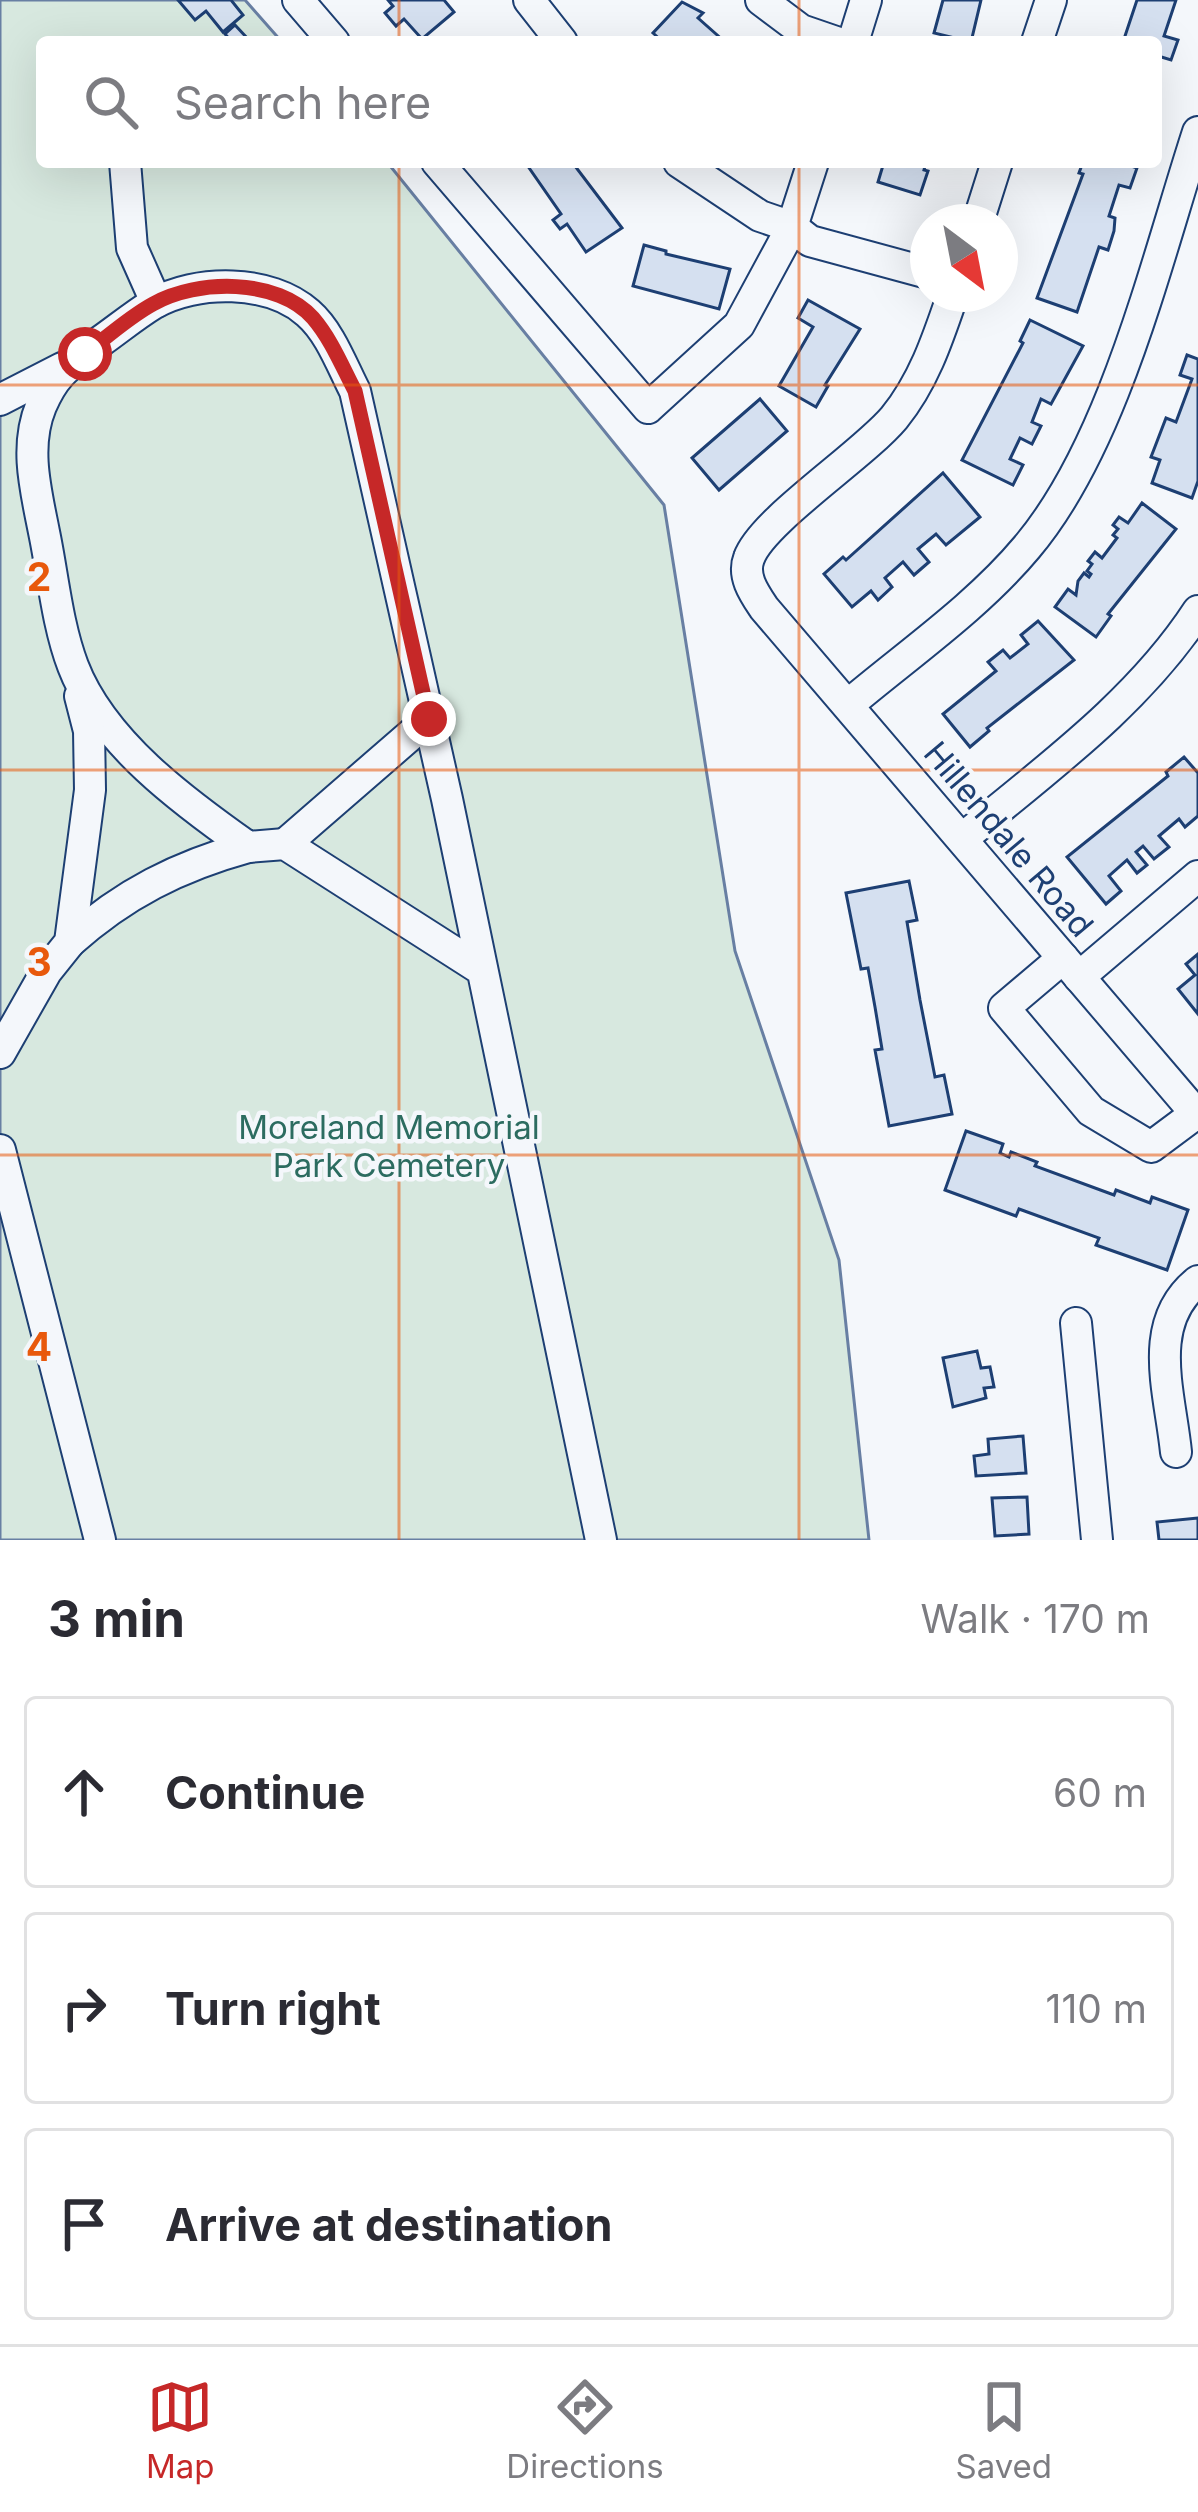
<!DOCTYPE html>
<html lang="en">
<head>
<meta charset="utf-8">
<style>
	:root { --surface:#fff; --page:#f7f7f7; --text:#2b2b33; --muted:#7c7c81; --line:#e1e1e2; --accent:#c62828 }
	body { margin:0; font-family:Inter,sans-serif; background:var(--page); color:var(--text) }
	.compass { position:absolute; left:910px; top:204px; width:108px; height:108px; border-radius:50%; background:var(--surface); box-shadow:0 12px 48px #0002; rotate:148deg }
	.stop { position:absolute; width:36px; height:36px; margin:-27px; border:9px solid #c62828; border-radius:50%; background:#fff }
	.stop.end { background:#c62828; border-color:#fff; box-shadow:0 3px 12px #0008 }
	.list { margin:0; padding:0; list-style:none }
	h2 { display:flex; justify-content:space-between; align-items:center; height:156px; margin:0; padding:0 48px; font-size:51px }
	h2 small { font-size:39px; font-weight:400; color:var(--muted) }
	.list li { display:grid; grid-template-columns:78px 1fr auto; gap:36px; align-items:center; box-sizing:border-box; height:192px; margin:0 24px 24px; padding:0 24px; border:3px solid var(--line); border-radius:12px }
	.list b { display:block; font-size:45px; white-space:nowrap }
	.list em { font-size:39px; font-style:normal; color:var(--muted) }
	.icon { flex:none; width:66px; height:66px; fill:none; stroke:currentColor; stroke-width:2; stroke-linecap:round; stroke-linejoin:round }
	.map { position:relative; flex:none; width:1198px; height:1540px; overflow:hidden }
	.search { position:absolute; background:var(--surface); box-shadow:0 12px 48px #0002; left:36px; right:36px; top:36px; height:132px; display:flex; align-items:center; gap:30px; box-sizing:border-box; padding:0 42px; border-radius:12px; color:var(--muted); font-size:45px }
	.sheet { height:804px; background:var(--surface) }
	nav { display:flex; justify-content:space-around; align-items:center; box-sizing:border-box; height:168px; border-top:3px solid var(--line); background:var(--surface); font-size:33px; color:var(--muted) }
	nav a { display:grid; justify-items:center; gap:6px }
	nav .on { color:var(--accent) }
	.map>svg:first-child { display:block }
</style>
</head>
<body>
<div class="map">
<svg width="1198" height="1540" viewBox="0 0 1198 1540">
	<rect width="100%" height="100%" fill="#f4f7fb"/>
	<path fill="#d7e8df" stroke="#687fa3" stroke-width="3" d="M0 0H245L282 42H42V162H387L664 505 735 951 839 1260 869 1540H0Z"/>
	<g fill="#d5e0f0" stroke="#1d3f73" stroke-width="3">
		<path d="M178 0H231L243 15 223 32 206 11 195 20Z"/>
		<path d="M388 0H444L454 12 422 39 404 19 396 26 385 13 393 6Z"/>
		<path d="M943 0H981L971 42 934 33Z"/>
		<path d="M1137 0H1176L1164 36 1178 40 1171 60 1158 56 1156 63V42H1123Z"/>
		<path d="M682 2 703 13 698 18 725 42H663L653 33Z"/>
		<path d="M235 25 248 39 245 42H232L225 34Z"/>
		<path d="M525 162H572L622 228 586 252 567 224 560 229 553 220 561 214Z"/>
		<path d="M884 162H926L924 170 928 171 920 195 878 182Z"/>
		<path d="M1083 162H1120L1137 168 1130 188 1119 185 1109 216 1115 218 1114 231 1108 250 1099 247 1077 312 1037 298 1083 174 1079 173Z"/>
		<path d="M644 245 666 251V254L730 269 719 309 633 286Z"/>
		<path d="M808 300 860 329 825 385 828 386 816 407 779 386 813 327 798 318Z"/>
		<path d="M1030 320 1083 346 1051 404 1041 399 1032 422 1041 426 1032 444 1020 438 1010 459 1023 465 1013 485 962 460 1023 343 1020 341Z"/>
		<path d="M1187 355 1198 359V481L1192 498 1152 483 1160 460 1151 457 1166 418 1176 422 1192 379 1180 375Z"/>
		<path d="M760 399 787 431 719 490 692 458Z"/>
		<path d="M943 473 980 517 946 545 936 534 918 549 929 562 914 575 903 562 885 578 892 587 878 600 871 591 852 607 824 574 843 557 846 560Z"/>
		<path d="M1142 503 1176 529 1108 614 1111 616 1096 637 1055 607 1068 589 1076 595 1078 581 1084 573 1089 577 1091 574 1087 571 1092 564 1088 561 1095 552 1102 558 1117 538 1113 535 1118 529 1113 525 1119 517 1128 523Z"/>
		<path d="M1038 621 1074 660 987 728 989 731 970 747 943 714 996 671 988 662 1003 650 1010 658 1028 644 1021 635Z"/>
		<path d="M1184 757 1198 773V816L1185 827 1179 819 1159 836 1169 847 1154 859 1143 846 1136 852 1147 865 1137 873 1127 860 1109 876 1121 891 1106 904 1067 857 1168 776 1166 772Z"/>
		<path d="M909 881 917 920 907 922 920 1000 935 1077 944 1075 952 1114 889 1126 875 1050 882 1049 875 1007 868 968 861 969 846 893Z"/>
		<path d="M1198 954V1014L1178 989 1195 975 1186 964Z"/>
		<path d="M966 1131 1003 1144 1000 1153 1009 1157 1011 1152 1037 1162 1035 1166 1114 1195 1116 1190 1150 1203 1152 1197 1188 1210 1167 1270 1096 1245 1099 1238 1019 1209 1016 1216 945 1190Z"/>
		<path d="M977 1351 981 1368 990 1367 994 1387 984 1388 986 1398 953 1407 943 1358Z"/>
		<path d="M1023 1436 1026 1473 976 1476 974 1456 989 1454 988 1439Z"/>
		<path d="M1027 1497 1029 1534 995 1536 992 1498Z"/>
		<path d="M1198 1518V1540H1159L1157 1522Z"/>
	</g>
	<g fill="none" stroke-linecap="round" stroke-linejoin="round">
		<g stroke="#1d3f73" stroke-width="34">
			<g id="minor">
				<path d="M298 0 334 42"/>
				<path d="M529 0 562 42"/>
				<path d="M761 0 801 30 836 42"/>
				<path d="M853 42 866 0"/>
				<path d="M1037 42 1051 0"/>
				<path d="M125 162 132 248 156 302"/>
				<path d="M437 162 648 408 739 325 792 227 813 162"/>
				<path d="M679 162 760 216 792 227 810 241 928 273"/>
				<path d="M978 222 997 162"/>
				<path d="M953 294C938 338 924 381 894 418 862 456 762 521 749 558 742 576 754 593 764 608L1198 1116"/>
				<path d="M0 400 62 368"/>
				<path d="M848 705C907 655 977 607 1027 547 1114 444 1156 261 1198 132"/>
				<path d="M962 839C1045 770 1138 703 1198 611"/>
				<path d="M285 844 429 719"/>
				<path d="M70 942C123 894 179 866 248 847"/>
				<path d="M1063 958 1004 1008 1091 1111 1151 1147 1198 1112"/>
				<path d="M482 970 285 844 248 847C184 802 102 742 73 666 57 624 53 575 44 532 36 491 24 447 41 406 57 369 71 365 101 341 118 329 135 315 153 304 196 279 270 279 308 313 330 332 342 366 355 391L447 799 601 1540"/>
				<path d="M1079 977 1198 876"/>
				<path d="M0 1053 46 972 70 942 90 790 89 731 80 696"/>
				<path d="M0 1150 100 1540"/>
				<path d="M1076 1323 1097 1540"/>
				<path d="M1176 1452C1170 1392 1145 1323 1198 1281"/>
			</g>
		</g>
		<use href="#minor" stroke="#f4f7fb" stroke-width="30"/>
	</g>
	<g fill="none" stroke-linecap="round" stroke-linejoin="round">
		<path stroke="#c62828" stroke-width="15" d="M85 354C107 337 129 317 153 304 197 279 278 278 313 318 331 339 342 366 355 391L429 719"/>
	</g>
	<path fill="none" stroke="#e8590c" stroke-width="3" stroke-opacity="0.55" d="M399 0V42M799 0V42M399 162V1540M799 162V1540M0 385H1198M0 770H1198M0 1155H1198"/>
	<g text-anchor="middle" stroke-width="9" stroke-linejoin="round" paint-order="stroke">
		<g font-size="33" fill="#1d3f73" stroke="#f4f7fb">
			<text transform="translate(1009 839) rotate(50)" y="12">Hillendale Road</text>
		</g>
		<g font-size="33" fill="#2c6c60" stroke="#f4f7fb">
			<text x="389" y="1139">Moreland Memorial<tspan x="389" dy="38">Park Cemetery</tspan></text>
		</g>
	</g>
	<g font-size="39" text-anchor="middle" font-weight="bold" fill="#e8590c" stroke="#f4f7fb" stroke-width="9" stroke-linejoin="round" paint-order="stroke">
		<text x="39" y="591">2</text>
		<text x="39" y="976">3</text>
		<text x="39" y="1361">4</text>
	</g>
</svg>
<svg class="compass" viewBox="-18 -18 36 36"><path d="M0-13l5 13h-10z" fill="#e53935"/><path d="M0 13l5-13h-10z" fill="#7c7c81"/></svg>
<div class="stop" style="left:85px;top:354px"></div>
<div class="stop end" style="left:429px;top:719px"></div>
<div class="search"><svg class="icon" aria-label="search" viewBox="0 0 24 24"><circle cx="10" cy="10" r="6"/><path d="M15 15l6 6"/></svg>Search here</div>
</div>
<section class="sheet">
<h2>3 min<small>Walk · 170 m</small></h2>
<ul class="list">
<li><svg class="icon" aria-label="ahead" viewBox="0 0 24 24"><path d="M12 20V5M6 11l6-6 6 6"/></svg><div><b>Continue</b></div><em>60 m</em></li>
<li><svg class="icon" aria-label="right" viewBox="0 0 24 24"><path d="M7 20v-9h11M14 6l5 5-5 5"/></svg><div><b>Turn right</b></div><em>110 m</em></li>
<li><svg class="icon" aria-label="arrive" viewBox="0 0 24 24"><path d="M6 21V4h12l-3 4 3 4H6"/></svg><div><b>Arrive at destination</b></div></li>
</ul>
</section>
<nav>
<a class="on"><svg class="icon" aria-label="map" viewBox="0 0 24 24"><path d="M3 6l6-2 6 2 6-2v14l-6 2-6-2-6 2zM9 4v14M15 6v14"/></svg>Map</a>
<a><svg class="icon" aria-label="directions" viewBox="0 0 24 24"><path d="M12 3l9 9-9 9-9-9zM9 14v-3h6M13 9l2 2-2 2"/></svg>Directions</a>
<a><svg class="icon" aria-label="saved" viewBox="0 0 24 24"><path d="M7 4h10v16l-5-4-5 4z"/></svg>Saved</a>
</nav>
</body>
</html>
